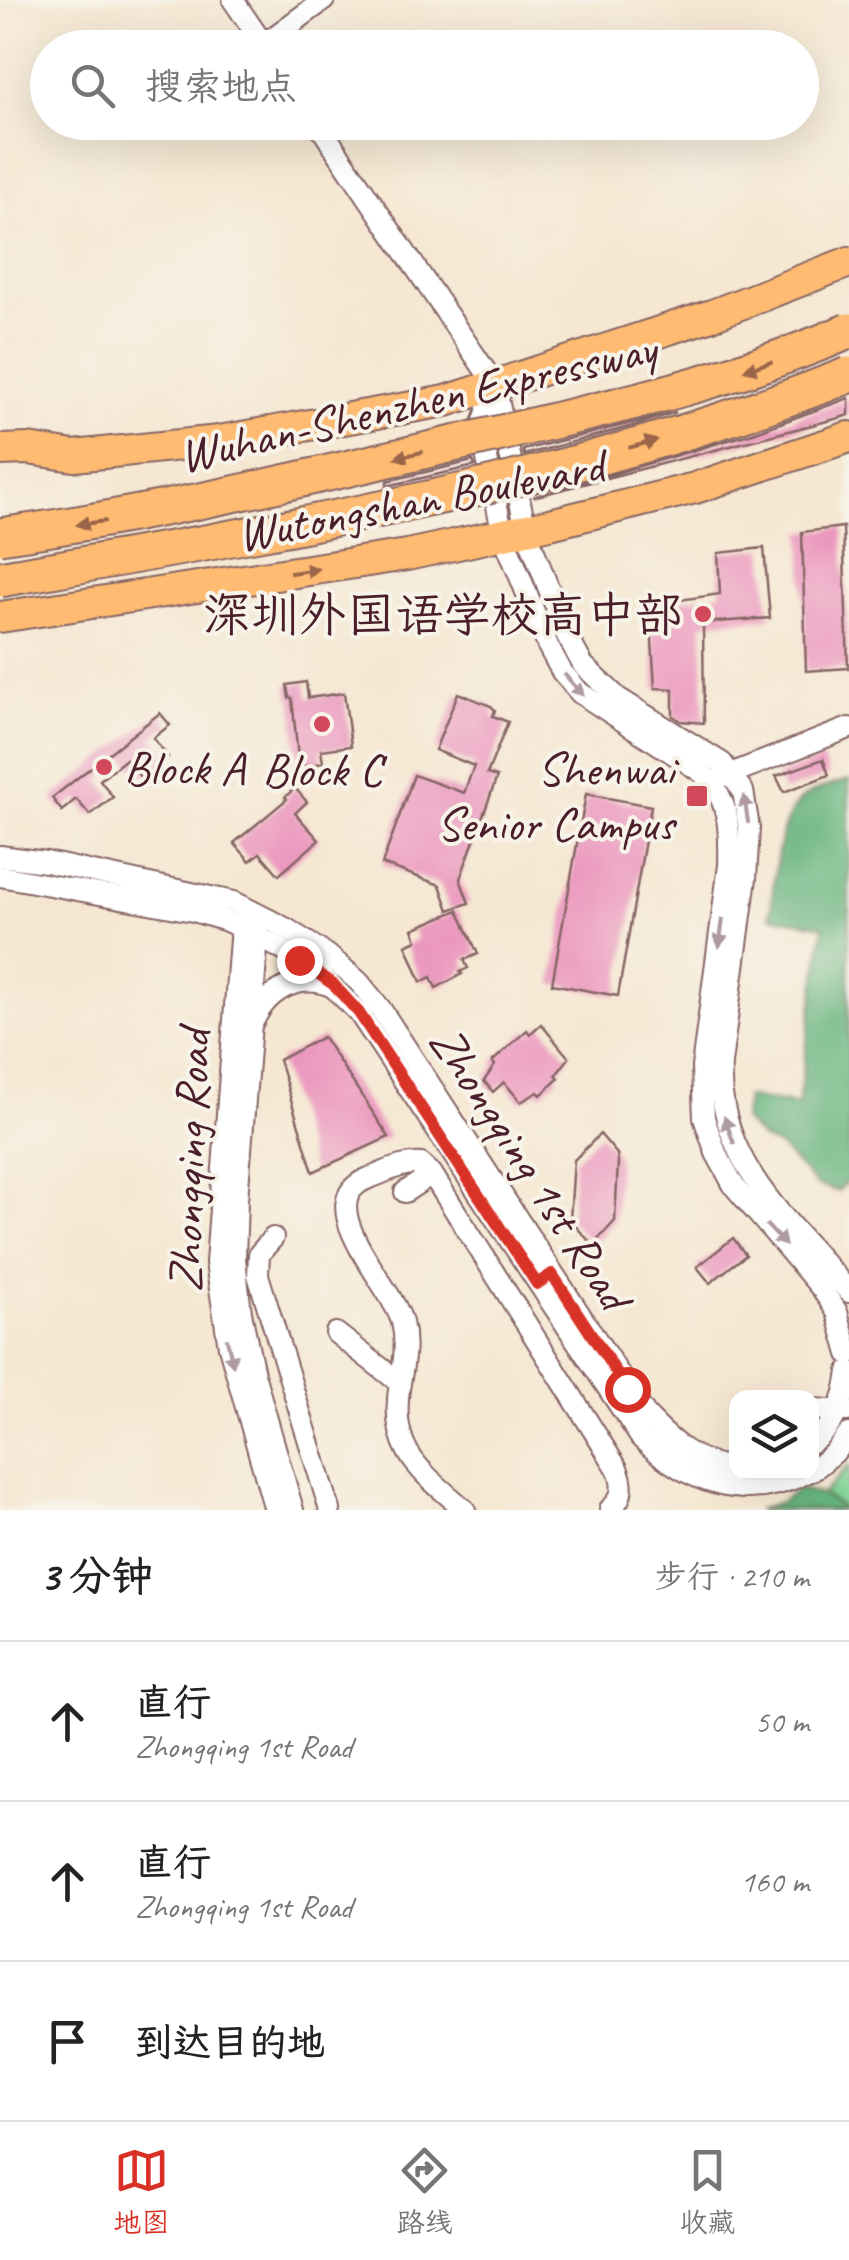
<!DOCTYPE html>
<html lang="zh">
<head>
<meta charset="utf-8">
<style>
	:root { --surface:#fff; --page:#f6f6f6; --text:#222; --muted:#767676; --line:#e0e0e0; --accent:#d93025 }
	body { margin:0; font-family:Caveat,"LXGW WenKai TC",sans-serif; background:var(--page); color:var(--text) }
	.controls { position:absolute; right:30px; bottom:30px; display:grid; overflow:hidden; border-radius:20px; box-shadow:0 10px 40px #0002 }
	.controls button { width:90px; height:90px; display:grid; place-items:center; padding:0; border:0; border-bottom:2px solid var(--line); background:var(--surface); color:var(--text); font:50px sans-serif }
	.stop { position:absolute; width:30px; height:30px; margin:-22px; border:8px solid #d93025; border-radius:50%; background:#fff }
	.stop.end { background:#d93025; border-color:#fff; box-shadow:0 2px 10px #0008 }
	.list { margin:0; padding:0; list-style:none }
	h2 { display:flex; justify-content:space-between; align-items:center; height:130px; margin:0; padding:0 40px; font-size:42px }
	h2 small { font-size:32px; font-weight:400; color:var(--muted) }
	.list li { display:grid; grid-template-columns:65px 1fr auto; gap:30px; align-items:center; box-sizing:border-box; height:160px; padding:0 40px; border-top:2px solid var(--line) }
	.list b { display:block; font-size:38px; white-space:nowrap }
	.list p { margin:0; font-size:32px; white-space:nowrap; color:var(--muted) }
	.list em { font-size:32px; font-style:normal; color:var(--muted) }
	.icon { flex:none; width:55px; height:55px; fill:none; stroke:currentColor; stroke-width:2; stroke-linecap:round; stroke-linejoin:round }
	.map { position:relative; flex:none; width:849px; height:1510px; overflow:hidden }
	.search { position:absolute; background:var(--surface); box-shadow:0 10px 40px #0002; left:30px; right:30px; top:30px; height:110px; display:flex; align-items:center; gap:25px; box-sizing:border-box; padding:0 35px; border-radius:55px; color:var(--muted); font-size:38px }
	.sheet { height:610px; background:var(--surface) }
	nav { display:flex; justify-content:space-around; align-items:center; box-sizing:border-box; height:140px; border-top:2px solid var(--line); background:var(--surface); font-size:28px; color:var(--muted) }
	nav a { display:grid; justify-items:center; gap:5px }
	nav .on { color:var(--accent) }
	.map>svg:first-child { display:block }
</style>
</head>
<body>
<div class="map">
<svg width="849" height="1510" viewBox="0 0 849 1510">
	<rect width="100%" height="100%" fill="#f7f3e8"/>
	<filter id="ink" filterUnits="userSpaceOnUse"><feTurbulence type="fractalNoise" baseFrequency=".01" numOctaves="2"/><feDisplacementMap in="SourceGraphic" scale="20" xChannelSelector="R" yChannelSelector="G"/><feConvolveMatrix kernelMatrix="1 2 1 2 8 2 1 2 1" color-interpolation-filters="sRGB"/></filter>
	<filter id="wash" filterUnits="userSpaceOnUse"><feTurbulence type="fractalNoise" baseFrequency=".0048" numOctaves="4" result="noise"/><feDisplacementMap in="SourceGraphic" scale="40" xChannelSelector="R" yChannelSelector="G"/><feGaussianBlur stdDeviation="2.25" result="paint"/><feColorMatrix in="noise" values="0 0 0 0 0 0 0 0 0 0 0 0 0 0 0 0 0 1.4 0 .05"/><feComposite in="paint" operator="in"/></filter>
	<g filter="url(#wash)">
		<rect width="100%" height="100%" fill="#f5e7d2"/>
		<path fill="#7dd193" stroke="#64785f" stroke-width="2.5" d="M849 1465V1510H841V1507L822 1495Z"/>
		<g fill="#66b37d" stroke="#586954" stroke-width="2.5">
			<path d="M849 780V1180L838 1191 816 1185 780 1147 762 1139 743 1120 746 1097 798 1105 824 926 770 916C776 881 774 819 805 797 816 788 835 785 849 780Z"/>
			<path d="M799 1488 822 1495 841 1507V1510H757L781 1502Z"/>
		</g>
		<g id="blocks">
			<g fill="#eb98be">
				<path d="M849 398V415L839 418 533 497 753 433Z"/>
				<path d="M676 412 636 425 524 455 523 450Z"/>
				<path d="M473 461 475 466 387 486V481Z"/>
				<path d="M843 527 848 668 806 671 802 532Z"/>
				<path d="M764 548 770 618 703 623 704 723 681 721 673 716V689L655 688 651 626 674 622 673 601 720 594 718 553Z"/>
				<path d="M306 682 308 698 344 693 351 746 321 750 323 763 299 767 292 698H289L287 685Z"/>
				<path d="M458 693 491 706 495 710 493 716 508 722 487 774 497 777 460 879 469 903 449 910 440 885 382 864 414 775 464 793 474 766 435 750Z"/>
				<path d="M160 713 170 725 153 738 168 757 141 778 126 759 100 780 113 797 90 815 76 799 62 811 52 798Z"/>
				<path d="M823 759 829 775 784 792 776 776Z"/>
				<path d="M295 788 307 802 295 813 319 840 279 875 260 853 250 861 234 843 287 799 285 797Z"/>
				<path d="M586 794 651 806 618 996 552 984Z"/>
				<path d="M458 910 478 954 464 960 468 968 460 972 462 974 436 988 431 977 421 982 406 945 417 940 413 929Z"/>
				<path d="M541 1024 569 1058 556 1075 559 1078 541 1095 538 1092 521 1102 504 1082 493 1092 484 1081 495 1065 492 1062 527 1030 530 1034Z"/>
				<path d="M323 1037 389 1137 313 1172 279 1060Z"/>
				<path d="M600 1134 617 1154 618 1161 615 1221 593 1245 570 1220 574 1160Z"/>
				<path d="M733 1238 746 1255 710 1283 697 1267Z"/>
			</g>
		</g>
	</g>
	<g filter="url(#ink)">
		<use href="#blocks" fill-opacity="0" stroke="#866565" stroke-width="2.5"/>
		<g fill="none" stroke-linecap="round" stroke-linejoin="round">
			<g stroke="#866565" stroke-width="24">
				<g id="minor">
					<path d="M233 0 266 48"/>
					<path d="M264 44 324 0"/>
					<path d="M317 122 495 385 526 530 567 636 583 665 618 698 722 763 743 791 749 828 746 878 721 1063C716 1165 790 1219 849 1292"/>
					<path d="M495 387 481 430 503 535 548 646 562 672 580 693 700 771C730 797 730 828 729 865L702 1067 704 1118 716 1153 734 1186 822 1289 837 1312 849 1354"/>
					<path d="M720 778 849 728"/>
					<path d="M0 856 46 862 234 902 287 929 329 956 359 982 380 1008 645 1414C671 1442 696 1465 736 1468"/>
					<path d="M0 876 193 911 227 921 278 947 317 971 359 1013 641 1438C689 1484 746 1505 808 1472"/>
					<path d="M245 920 241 927 238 965 216 1263 229 1347 275 1510"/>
					<path d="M255 926 258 936 237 1200 235 1258 241 1313 254 1374 293 1510"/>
					<path d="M254 1020C269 989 301 972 333 987"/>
					<path d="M405 1192 432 1174"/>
					<path d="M273 1238 259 1254 258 1275 330 1510"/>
					<path d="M336 1333 400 1383"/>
					<path d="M813 1409 847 1411"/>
					<path d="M812 1442C835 1427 846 1398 849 1371"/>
					<path d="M812 1471 834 1453 849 1434"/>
					<path d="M465 1510C419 1470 388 1450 400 1383 404 1362 407 1343 402 1322 392 1284 306 1202 369 1178 386 1172 403 1162 421 1164L432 1174 617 1468C624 1484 624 1498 610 1509"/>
				</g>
			</g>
			<g stroke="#866565" stroke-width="34">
				<g id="primary">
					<path d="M0 450 28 449 74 456 219 441 446 401 712 315 849 262"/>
					<path d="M0 617 407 555 550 524 695 488 849 437"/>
				</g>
			</g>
			<use href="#minor" stroke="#fff" stroke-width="20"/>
			<use href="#primary" stroke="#febb71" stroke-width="30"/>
			<g stroke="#866565" stroke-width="39" stroke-linecap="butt">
				<g id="motorway-bridge">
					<path d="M0 536C155 514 309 478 462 442 593 412 725 384 849 331"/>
					<path d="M0 579C286 529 578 482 849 375"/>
				</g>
			</g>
			<use href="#motorway-bridge" stroke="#febb71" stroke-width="35"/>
		</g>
		<defs><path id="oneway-solid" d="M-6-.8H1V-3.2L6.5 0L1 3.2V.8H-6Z" transform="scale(2.5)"/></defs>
		<g fill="#9b654a">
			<use href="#oneway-solid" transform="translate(758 366) rotate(163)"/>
			<use href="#oneway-solid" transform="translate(643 444) rotate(-15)"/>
			<use href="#oneway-solid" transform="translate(409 455) rotate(167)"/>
			<use href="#oneway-solid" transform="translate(91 523) rotate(172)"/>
			<use href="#oneway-solid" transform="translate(304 571) rotate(-9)"/>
		</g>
		<g fill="#ae9aa0">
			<use href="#oneway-solid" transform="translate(574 685) rotate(48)"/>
			<use href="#oneway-solid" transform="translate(746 809) rotate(-99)"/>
			<use href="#oneway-solid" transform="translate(721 933) rotate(98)"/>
			<use href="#oneway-solid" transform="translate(729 1130) rotate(-110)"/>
			<use href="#oneway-solid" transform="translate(776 1235) rotate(47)"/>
			<use href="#oneway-solid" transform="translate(230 1352) rotate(77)"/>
		</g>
	</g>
	<g fill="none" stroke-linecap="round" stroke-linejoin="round" filter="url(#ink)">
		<path stroke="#d93025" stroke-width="12" d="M299 960 333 984 359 1013 537 1284 552 1274 627 1389"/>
	</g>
	<g fill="#d1495b" stroke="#f7f3e8" stroke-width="4">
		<circle cx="703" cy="614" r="10"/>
		<circle cx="322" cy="724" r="10"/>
		<circle cx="104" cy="767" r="10"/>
		<rect x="685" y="784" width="24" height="24" rx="5"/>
	</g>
	<g text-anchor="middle" stroke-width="8" stroke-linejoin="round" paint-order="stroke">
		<g font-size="48" fill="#4a1f2b" stroke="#f7f3e8">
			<text transform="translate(417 401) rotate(-13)" y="17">Wuhan-Shenzhen Expressway</text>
			<text transform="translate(420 499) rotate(-11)" y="17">Wutongshan Boulevard</text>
			<text transform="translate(188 1161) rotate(-88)" y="17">Zhongqing Road</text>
			<text transform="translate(531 1167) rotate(57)" y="17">Zhongqing 1st Road</text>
		</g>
		<g font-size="48" fill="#4a1f2b" stroke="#f7f3e8" text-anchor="end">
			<text x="683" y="631">深圳外国语学校高中部</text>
			<text x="124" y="784" text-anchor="start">Block A</text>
			<text x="674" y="785">Shenwai<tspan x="674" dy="55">Senior Campus</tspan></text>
			<text x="322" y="786" text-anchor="middle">Block C</text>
		</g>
	</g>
</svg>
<div class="controls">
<button><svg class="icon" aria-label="layers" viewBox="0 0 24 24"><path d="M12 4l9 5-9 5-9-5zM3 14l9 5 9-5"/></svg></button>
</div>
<div class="stop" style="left:627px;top:1389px"></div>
<div class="stop end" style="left:299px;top:960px"></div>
<div class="search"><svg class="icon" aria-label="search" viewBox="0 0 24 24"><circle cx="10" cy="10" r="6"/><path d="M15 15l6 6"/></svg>搜索地点</div>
</div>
<section class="sheet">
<h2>3 分钟<small>步行 · 210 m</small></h2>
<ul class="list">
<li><svg class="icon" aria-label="ahead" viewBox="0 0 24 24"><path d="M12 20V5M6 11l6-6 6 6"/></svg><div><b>直行</b><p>Zhongqing 1st Road</p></div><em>50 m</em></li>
<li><svg class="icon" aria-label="ahead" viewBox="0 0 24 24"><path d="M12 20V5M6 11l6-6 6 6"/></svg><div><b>直行</b><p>Zhongqing 1st Road</p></div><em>160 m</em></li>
<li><svg class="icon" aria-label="arrive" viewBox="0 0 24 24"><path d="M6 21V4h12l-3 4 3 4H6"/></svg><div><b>到达目的地</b></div></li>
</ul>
</section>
<nav>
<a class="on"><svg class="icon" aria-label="map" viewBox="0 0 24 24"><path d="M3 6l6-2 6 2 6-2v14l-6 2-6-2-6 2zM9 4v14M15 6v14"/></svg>地图</a>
<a><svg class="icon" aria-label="directions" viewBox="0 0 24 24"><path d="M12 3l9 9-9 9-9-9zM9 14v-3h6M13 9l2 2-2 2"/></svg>路线</a>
<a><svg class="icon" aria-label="saved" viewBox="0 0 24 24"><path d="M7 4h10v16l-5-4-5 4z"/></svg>收藏</a>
</nav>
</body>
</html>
